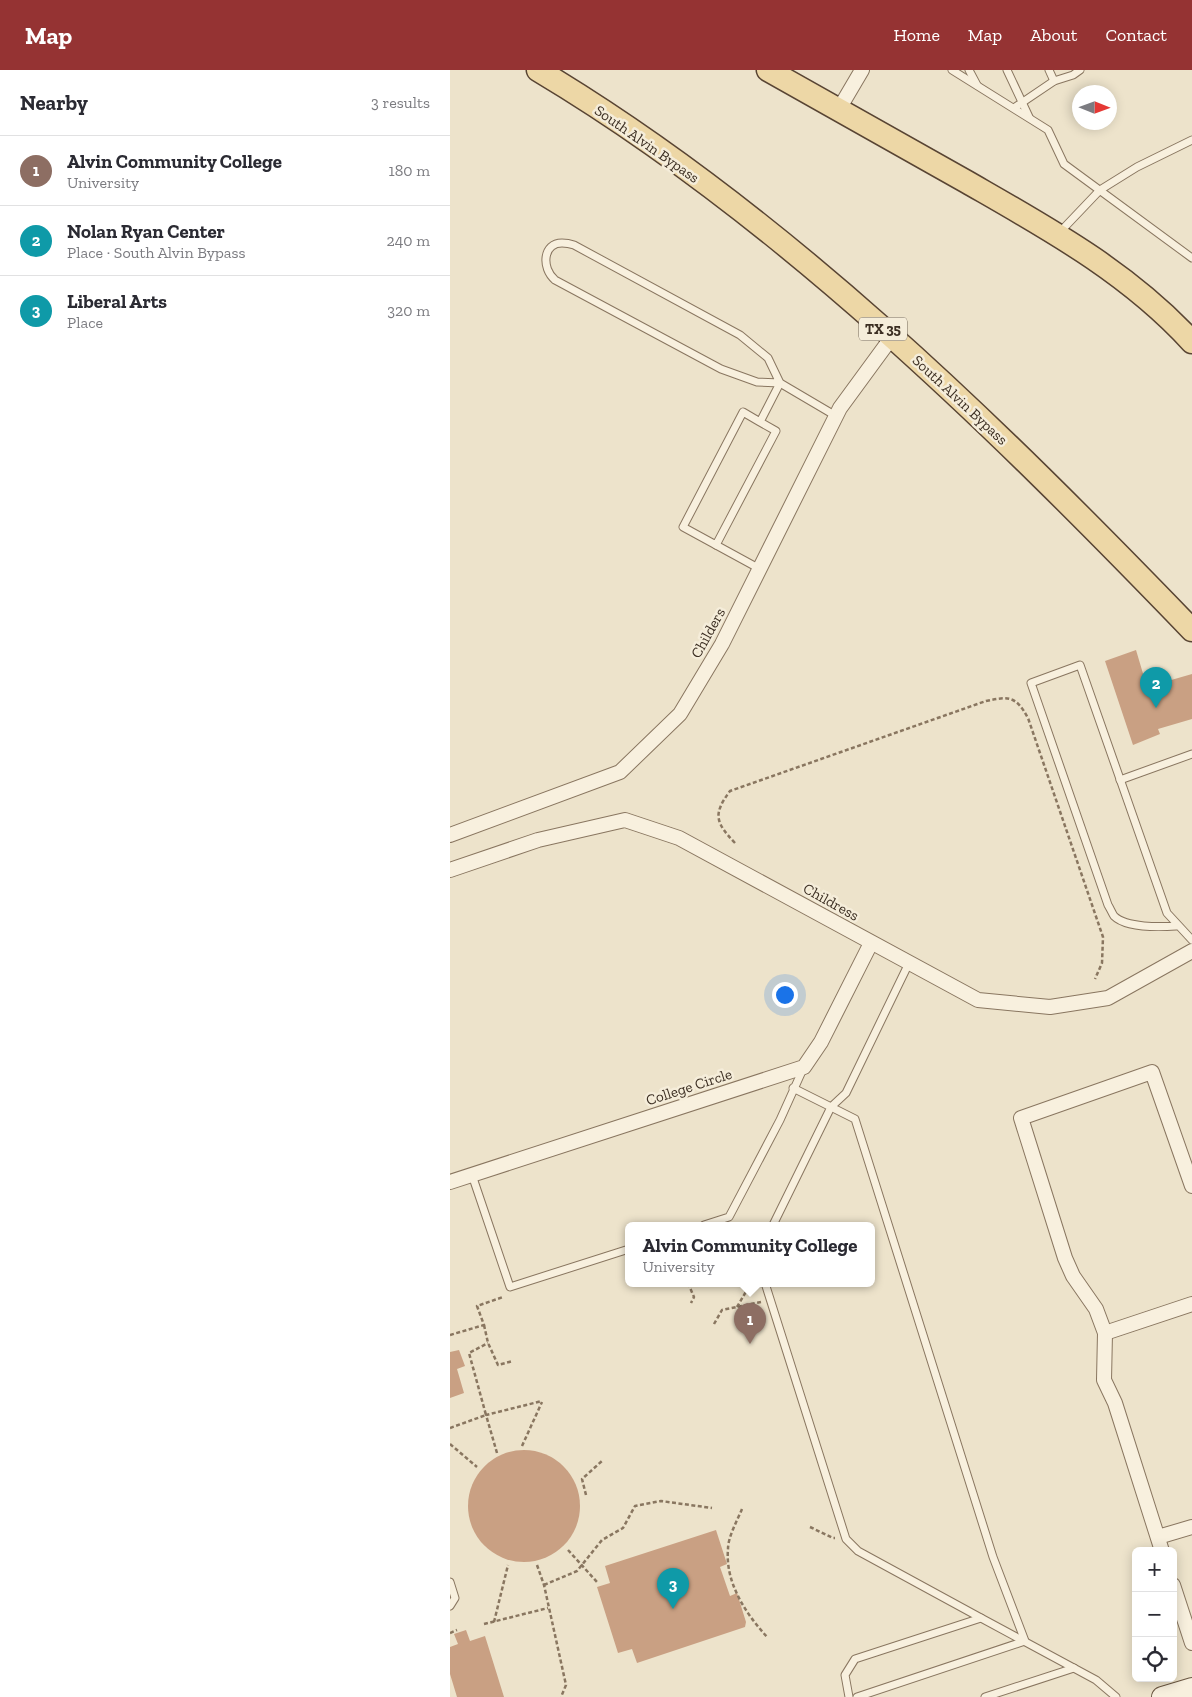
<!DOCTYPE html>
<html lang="en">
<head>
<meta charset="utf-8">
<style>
	:root { --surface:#fff; --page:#f7f7f7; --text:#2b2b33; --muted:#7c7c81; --line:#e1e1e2; --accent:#953333 }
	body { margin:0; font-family:"Zilla Slab",serif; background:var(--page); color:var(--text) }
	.controls { position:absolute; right:15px; bottom:15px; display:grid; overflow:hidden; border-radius:8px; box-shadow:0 2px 12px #0003 }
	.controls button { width:45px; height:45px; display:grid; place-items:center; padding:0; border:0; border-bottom:1px solid var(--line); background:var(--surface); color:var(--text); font:25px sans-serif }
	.compass { position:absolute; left:622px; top:15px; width:45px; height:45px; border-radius:50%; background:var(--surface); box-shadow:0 2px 12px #0003; rotate:91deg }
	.you { position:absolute; left:334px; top:924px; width:18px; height:18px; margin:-12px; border:4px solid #fff; border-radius:50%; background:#1a73e8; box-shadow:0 0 0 8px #1a73e833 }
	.badge { display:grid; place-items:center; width:32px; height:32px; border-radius:50%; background:var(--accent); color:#fff; font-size:16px; font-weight:700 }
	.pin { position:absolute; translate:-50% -41px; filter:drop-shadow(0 1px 2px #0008) }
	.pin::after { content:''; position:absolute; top:26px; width:18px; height:15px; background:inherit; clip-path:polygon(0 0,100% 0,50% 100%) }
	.popup { position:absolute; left:175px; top:1152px; width:250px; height:65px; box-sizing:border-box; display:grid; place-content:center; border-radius:8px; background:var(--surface); filter:drop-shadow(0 1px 4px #0005); font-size:16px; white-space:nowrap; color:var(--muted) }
	.popup b { font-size:19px; color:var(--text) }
	.popup::after { content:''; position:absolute; left:50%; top:100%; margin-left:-10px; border:10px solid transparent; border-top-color:var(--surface) }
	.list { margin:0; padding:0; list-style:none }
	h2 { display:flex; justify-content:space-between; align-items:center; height:65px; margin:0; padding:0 20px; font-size:21px }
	h2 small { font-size:16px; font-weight:400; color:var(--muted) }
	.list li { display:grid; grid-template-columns:32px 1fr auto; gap:15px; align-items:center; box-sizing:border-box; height:70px; padding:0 20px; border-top:1px solid var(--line) }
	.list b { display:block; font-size:19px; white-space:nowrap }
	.list p { margin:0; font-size:16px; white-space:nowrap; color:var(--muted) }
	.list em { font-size:16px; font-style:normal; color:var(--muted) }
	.icon { flex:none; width:28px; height:28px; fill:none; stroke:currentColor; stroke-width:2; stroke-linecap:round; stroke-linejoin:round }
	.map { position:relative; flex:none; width:742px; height:1627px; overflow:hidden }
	header { display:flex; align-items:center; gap:30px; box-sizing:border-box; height:70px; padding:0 25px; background:var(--accent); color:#fff }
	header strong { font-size:24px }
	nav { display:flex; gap:28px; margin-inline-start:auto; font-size:18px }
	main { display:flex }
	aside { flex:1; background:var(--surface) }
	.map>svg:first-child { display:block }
</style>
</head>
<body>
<header>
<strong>Map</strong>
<nav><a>Home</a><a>Map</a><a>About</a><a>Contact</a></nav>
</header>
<main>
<aside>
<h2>Nearby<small>3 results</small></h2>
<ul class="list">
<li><span class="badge" style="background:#8d6e63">1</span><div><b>Alvin Community College</b><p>University</p></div><em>180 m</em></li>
<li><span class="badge" style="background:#0f9aa8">2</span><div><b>Nolan Ryan Center</b><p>Place · South Alvin Bypass</p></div><em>240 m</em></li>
<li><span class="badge" style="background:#0f9aa8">3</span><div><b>Liberal Arts</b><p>Place</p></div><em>320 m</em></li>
</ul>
</aside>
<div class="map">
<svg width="742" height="1627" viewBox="0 0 742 1627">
	<rect width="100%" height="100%" fill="#ede3cb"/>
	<g fill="#c9a083">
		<path d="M686 580 697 617 742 604V649L708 659 710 664 683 675 655 591Z"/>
		<path d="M9 1280 15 1296 7 1299 14 1323 0 1328V1282Z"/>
		<circle cx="74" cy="1436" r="56"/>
		<path d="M266 1460 277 1494 270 1497 280 1526 287 1523 296 1552 295 1557 187 1593 182 1579 168 1583 147 1517 160 1513 155 1496Z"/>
		<path d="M16 1560 20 1571 35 1566 54 1627H7L0 1604V1577L8 1574 4 1564Z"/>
	</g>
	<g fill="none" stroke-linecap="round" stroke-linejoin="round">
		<g stroke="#897660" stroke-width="9">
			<g id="lane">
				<path d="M502 0 598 60 614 94 742 188"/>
				<path d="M519 0 527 15"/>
				<path d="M557 0 579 47"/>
				<path d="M599 0 604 11"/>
				<path d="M564 38 604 11 623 5 630 0"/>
				<path d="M610 162 650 120 687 97 742 70"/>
				<path d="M330 313 318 288 290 265 124 175C121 174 116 173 112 173 93 173 91 198 105 210L271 299 307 312 330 313 386 346"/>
				<path d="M310 352 293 342 233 457 266 475 326 361 310 352 330 313"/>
				<path d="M266 475 310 499"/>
				<path d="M670 710 742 684"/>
				<path d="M726 856C711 857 676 858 664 846 662 843 660 838 658 835L581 613 630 595 717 843 742 870"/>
				<path d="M22 1105 60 1217 179 1179"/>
				<path d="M254 1155 279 1147 330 1050 353 999"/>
				<path d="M323 1155 381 1037 343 1018"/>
				<path d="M315 1213 396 1469 408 1481 531 1548"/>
				<path d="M0 1512 5 1528 0 1536"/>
				<path d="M399 1627 395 1605 405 1589 531 1548 646 1610 666 1627"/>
				<path d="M407 1627 575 1571 543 1487 405 1049 381 1037 396 1023 459 893"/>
				<path d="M535 1627 624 1598"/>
			</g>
		</g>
		<g stroke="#897660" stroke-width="16">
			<g id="street">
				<path d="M389 39 412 0"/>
				<path d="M0 765 170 702 230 644 272 574 390 338 442 267"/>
				<path d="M0 800 88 770 175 750 229 768 528 930 600 937 658 928 742 881"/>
				<path d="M0 1112 354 997 371 972 421 873"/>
				<path d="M655 1263 742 1234"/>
				<path d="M708 1467 742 1457"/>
				<path d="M712 1481 665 1333 654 1310 655 1263 646 1239 623 1206 615 1188 571 1048 702 1002 742 1116"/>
				<path d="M723 1515 742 1573"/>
			</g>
		</g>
		<g stroke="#6b5742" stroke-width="22">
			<path id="secondary" d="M712 1627 742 1618"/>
		</g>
		<g stroke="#584433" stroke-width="25">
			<g id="primary">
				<path d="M88 0C331 145 546 357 742 560"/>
				<path d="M318 0C384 37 450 74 517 112 597 158 678 202 742 272"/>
			</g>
		</g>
		<g stroke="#897660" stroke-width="2.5" stroke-dasharray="4 2.5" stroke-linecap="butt">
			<path d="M285 773C265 752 263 744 280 721L536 631C559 626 566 626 578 648L653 867 652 893 645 909"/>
			<path d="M238 1213 244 1227 241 1233"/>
			<path d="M287 1237 301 1213"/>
			<path d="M264 1254 272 1240 311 1232"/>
			<path d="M34 1255 38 1273 48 1295 63 1291"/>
			<path d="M0 1265 34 1255 27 1236 53 1227"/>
			<path d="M0 1358 36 1345 19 1283 38 1273"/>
			<path d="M0 1374 27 1397"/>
			<path d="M72 1376 92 1332"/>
			<path d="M47 1383 36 1345 92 1331"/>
			<path d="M136 1425 132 1409 152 1391"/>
			<path d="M292 1439C287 1451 278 1467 278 1479 275 1513 296 1544 318 1568"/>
			<path d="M360 1457 383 1468H385"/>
			<path d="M118 1480 147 1512"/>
			<path d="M87 1495 94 1515 116 1615 111 1627"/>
			<path d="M94 1515 127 1501 152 1470 173 1458 185 1436 211 1431 262 1438"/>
			<path d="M44 1552 58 1495"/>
			<path d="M34 1554 98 1538"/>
			<path d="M0 1563 7 1560"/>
		</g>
		<use href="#lane" stroke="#f8f0de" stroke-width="7"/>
		<use href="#street" stroke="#f8f0de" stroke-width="14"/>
		<use href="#secondary" stroke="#f8f0de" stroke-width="20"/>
		<use href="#primary" stroke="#edd7a6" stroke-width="22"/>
	</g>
	<g text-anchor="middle" stroke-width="5" stroke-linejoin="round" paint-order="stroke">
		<rect fill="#f5edda" stroke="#736759" stroke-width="1" x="409" y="247.5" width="48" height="23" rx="4"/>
		<g font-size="14" font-weight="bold" fill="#3b2e22">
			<text x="433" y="264">TX 35</text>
		</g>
		<g font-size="15" fill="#3b2e22" stroke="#f5edda">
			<text transform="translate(197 74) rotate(35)" y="5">South Alvin Bypass</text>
			<text transform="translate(510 330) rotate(43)" y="5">South Alvin Bypass</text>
			<text transform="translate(258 563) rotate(-61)" y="5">Childers</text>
			<text transform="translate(381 832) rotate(29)" y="5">Childress</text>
			<text transform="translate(239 1017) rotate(-18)" y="5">College Circle</text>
		</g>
	</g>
</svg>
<div class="controls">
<button>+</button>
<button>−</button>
<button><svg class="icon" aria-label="locate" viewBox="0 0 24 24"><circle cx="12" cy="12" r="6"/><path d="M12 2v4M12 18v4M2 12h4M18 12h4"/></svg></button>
</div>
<svg class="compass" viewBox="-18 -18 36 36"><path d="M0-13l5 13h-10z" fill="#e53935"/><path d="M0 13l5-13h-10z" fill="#7c7c81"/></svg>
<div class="you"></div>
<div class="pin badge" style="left:300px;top:1274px;background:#8d6e63">1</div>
<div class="popup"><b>Alvin Community College</b>University</div>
<div class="pin badge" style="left:706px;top:638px;background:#0f9aa8">2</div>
<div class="pin badge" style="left:223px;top:1539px;background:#0f9aa8">3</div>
</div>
</main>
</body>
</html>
